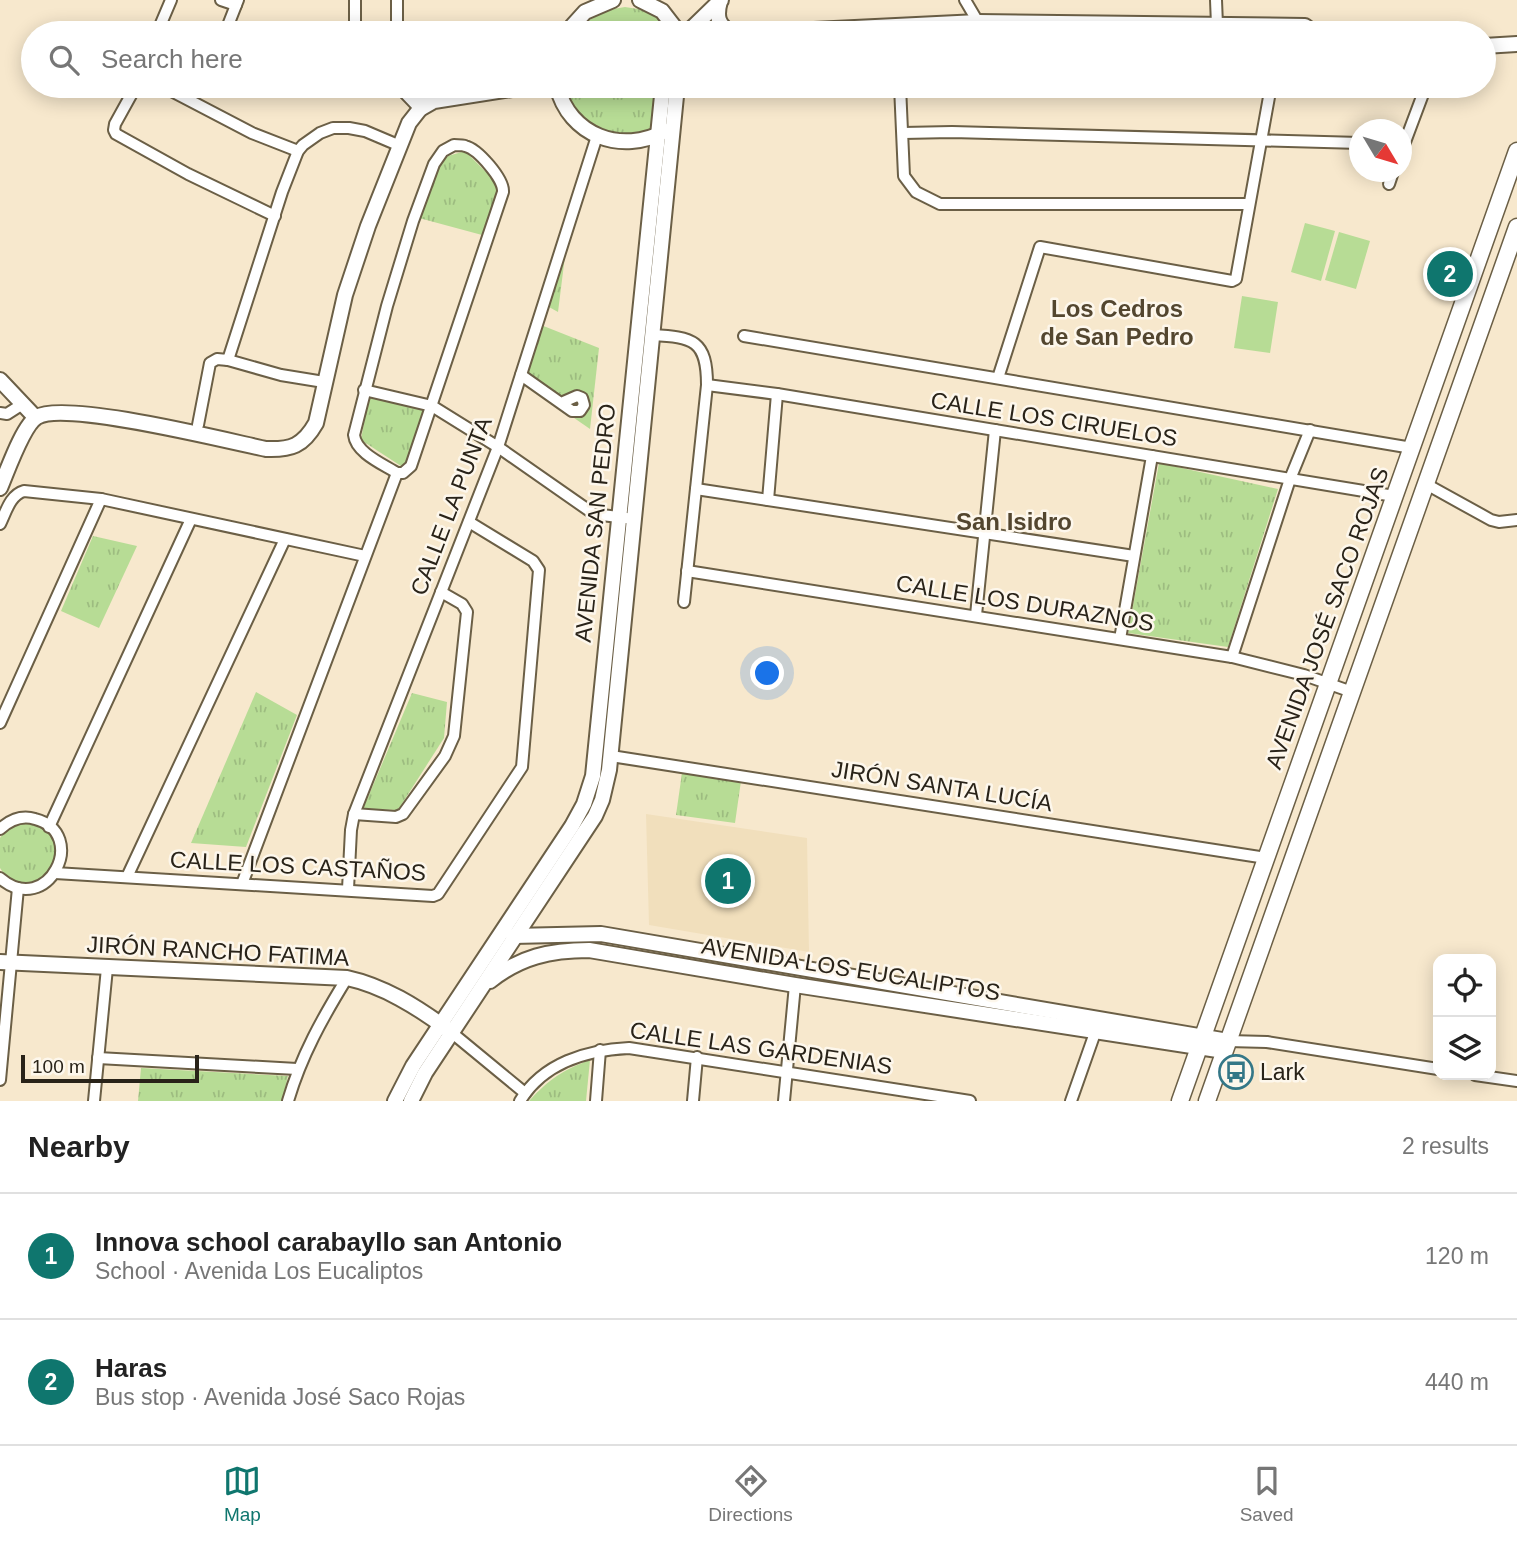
<!DOCTYPE html>
<html lang="en">
<head>
<meta charset="utf-8">
<style>
	:root { --surface:#fff; --page:#f2f2f2; --text:#222; --muted:#767676; --line:#e0e0e0; --accent:#0f766e }
	body { margin:0; font-family:Arial,sans-serif; background:var(--page); color:var(--text) }
	.controls { position:absolute; right:21px; bottom:21px; display:grid; overflow:hidden; border-radius:14px; box-shadow:0 4px 18px #0003 }
	.controls button { width:63px; height:63px; display:grid; place-items:center; padding:0; border:0; border-bottom:2px solid var(--line); background:var(--surface); color:var(--text); font:35px sans-serif }
	.compass { position:absolute; left:1349px; top:119px; width:63px; height:63px; border-radius:50%; background:var(--surface); box-shadow:0 4px 18px #0003; rotate:128deg }
	.scale { position:absolute; left:21px; bottom:18px; width:178px; box-sizing:border-box; padding-left:7px; border:4px solid #292319; border-top:0; font-size:19px; line-height:24px; white-space:nowrap; color:#292319; -webkit-text-stroke:5px #fdf7ec; paint-order:stroke }
	.you { position:absolute; left:768px; top:674px; width:24px; height:24px; margin:-18px; border:5px solid #fff; border-radius:50%; background:#1a73e8; box-shadow:0 0 0 10px #1a73e833 }
	.badge { display:grid; place-items:center; width:46px; height:46px; border-radius:50%; background:var(--accent); color:#fff; font-size:23px; font-weight:700 }
	.pin { position:absolute; translate:-50% -50%; border:4px solid #fff; box-shadow:0 2px 7px #0006 }
	.list { margin:0; padding:0; list-style:none }
	h2 { display:flex; justify-content:space-between; align-items:center; height:91px; margin:0; padding:0 28px; font-size:30px }
	h2 small { font-size:23px; font-weight:400; color:var(--muted) }
	.list li { display:grid; grid-template-columns:46px 1fr auto; gap:21px; align-items:center; box-sizing:border-box; height:126px; padding:0 28px; border-top:2px solid var(--line) }
	.list b { display:block; font-size:26px; white-space:nowrap }
	.list p { margin:0; font-size:23px; white-space:nowrap; color:var(--muted) }
	.list em { font-size:23px; font-style:normal; color:var(--muted) }
	.icon { flex:none; width:38px; height:38px; fill:none; stroke:currentColor; stroke-width:2; stroke-linecap:round; stroke-linejoin:round }
	.map { position:relative; flex:none; width:1517px; height:1101px; overflow:hidden }
	.search { position:absolute; background:var(--surface); box-shadow:0 4px 18px #0003; left:21px; right:21px; top:21px; height:77px; display:flex; align-items:center; gap:18px; box-sizing:border-box; padding:0 24px; border-radius:38px; color:var(--muted); font-size:26px }
	.sheet { height:343px; background:var(--surface) }
	nav { display:flex; justify-content:space-around; align-items:center; box-sizing:border-box; height:98px; border-top:2px solid var(--line); background:var(--surface); font-size:19px; color:var(--muted) }
	nav a { display:grid; justify-items:center; gap:4px }
	nav .on { color:var(--accent) }
	.map>svg:first-child { display:block }
</style>
</head>
<body>
<div class="map">
<svg width="1517" height="1101" viewBox="0 0 1517 1101">
	<defs>
		<pattern id="park-tufts" width="24" height="20" patternUnits="userSpaceOnUse" patternTransform="scale(1.75)"><rect width="24" height="20" fill="#b7dc95"/><path d="M3 7l-1-3M5 7V3M7 7l1-3M15 17l-1-3M17 17v-4M19 17l1-3" fill="none" stroke="#9dbc80"/></pattern>
	</defs>
	<rect width="100%" height="100%" fill="#f7e8cd"/>
	<path fill="#f1dfbc" d="M646 814 807 838 809 952 649 925Z"/>
	<g fill="url(#park-tufts)">
		<path d="M625 7 651 11 673 25 621 33H576C589 17 605 10 625 7Z"/>
		<path d="M432 86H493L435 94 432 91Z"/>
		<path d="M657 86 653 129C617 145 575 125 566 87Z"/>
		<path d="M465 151 499 185 482 235 419 218 441 163 448 156Z"/>
		<path d="M566 248 558 312 549 307Z"/>
		<path d="M541 325 599 348 590 429 525 384Z"/>
		<path d="M369 393 424 411 407 462 401 466 361 440Z"/>
		<path d="M1159 463 1278 489 1228 647 1128 633Z"/>
		<path d="M93 536 137 546 99 628 61 611Z"/>
		<path d="M256 692 297 715 246 847 191 843Z"/>
		<path d="M412 693 447 702 444 738 398 810 363 809Z"/>
		<path d="M682 773 741 781 735 823 676 815Z"/>
		<circle cx="26" cy="853" r="30"/>
		<path d="M590 1060 586 1101H529C549 1079 563 1070 590 1060Z"/>
		<path d="M141 1068 288 1076 282 1101H138Z"/>
	</g>
	<g fill="#b7dc95">
		<path d="M1305 223 1335 231 1321 281 1291 272Z"/>
		<path d="M1339 232 1370 241 1356 289 1325 280Z"/>
		<path d="M1242 296 1278 302 1270 353 1234 348Z"/>
	</g>
	<g fill="none" stroke-linecap="round" stroke-linejoin="round">
		<g stroke="#6b5f46" stroke-width="14">
			<g id="minor">
				<path d="M221 0 236 5"/>
				<path d="M355 0V33"/>
				<path d="M397 0V33"/>
				<path d="M965 0 978 22V33"/>
				<path d="M1216 0 1217 25"/>
				<path d="M157 33 171 0"/>
				<path d="M225 33 238 0"/>
				<path d="M136 86 115 124 114 130 116 134 188 174 275 216"/>
				<path d="M162 86 252 133 298 151"/>
				<path d="M398 86 420 109"/>
				<path d="M900 86 904 176 916 192 940 204H1248"/>
				<path d="M903 133 952 132 1360 143"/>
				<path d="M454 145C456 145 463 145 465 146 478 149 504 179 503 192L411 466 403 473H397C383 464 356 453 354 435L387 306 413 221 434 164 443 151Z"/>
				<path d="M1402 150 1426 86"/>
				<path d="M1389 184 1393 172"/>
				<path d="M652 335C693 337 707 340 707 385L684 602"/>
				<path d="M744 336 1412 448"/>
				<path d="M228 360 281 375 324 382"/>
				<path d="M521 375 572 411H580L584 405 582 398 577 396 561 403"/>
				<path d="M998 378 1040 247 1232 281 1236 279 1271 86"/>
				<path d="M707 385 777 394 1394 496"/>
				<path d="M364 390 432 406 498 447 594 514 634 519"/>
				<path d="M0 413 7 414 21 405"/>
				<path d="M198 425 210 363 217 359 228 360 282 192 298 151 303 145 320 133 333 128H349L365 131 398 145"/>
				<path d="M1426 484 1491 520 1499 522 1517 520"/>
				<path d="M696 489 1134 556"/>
				<path d="M768 500 777 394"/>
				<path d="M0 524C6 512 10 495 24 491L101 499 365 556"/>
				<path d="M687 571 1232 657 1304 675 1352 692"/>
				<path d="M976 615 995 430"/>
				<path d="M1120 639 1152 456"/>
				<path d="M1232 657 1290 479 1310 430"/>
				<path d="M0 723 101 499"/>
				<path d="M611 756 1266 858"/>
				<path d="M354 814 396 817 403 814 445 756 454 736 467 612 462 604 441 592"/>
				<path d="M49 827 191 519"/>
				<path d="M0 829C10 820 22 815 35 819 90 833 48 919 0 878"/>
				<path d="M55 873 433 896 438 894 522 767 539 570 533 561 469 522"/>
				<path d="M127 877 285 539"/>
				<path d="M242 884 397 473"/>
				<path d="M348 889 351 830 354 814 498 447 597 136"/>
				<path d="M451 1032 525 1093"/>
				<path d="M1228 1041 1267 1042 1438 1069"/>
				<path d="M98 1058 297 1069"/>
				<path d="M1475 1075 1517 1081"/>
				<path d="M0 1080 18 888"/>
				<path d="M94 1101 107 968"/>
				<path d="M288 1101C301 1056 323 1017 347 978"/>
				<path d="M520 1101C543 1063 587 1050 629 1048L970 1101"/>
				<path d="M596 1101 600 1050"/>
				<path d="M693 1101 697 1057"/>
				<path d="M784 1101 795 985"/>
				<path d="M1071 1101 1096 1030"/>
			</g>
		</g>
		<g stroke="#6b5f46" stroke-width="18">
			<g id="tertiary">
				<path d="M640 0 662 11 679 33"/>
				<path d="M720 1C716 16 717 25 732 33"/>
				<path d="M566 33 585 12 613 0"/>
				<path d="M687 33 721 0"/>
				<path d="M752 33 978 22 1305 26 1314 33"/>
				<path d="M1484 46 1517 44"/>
				<path d="M557 86C569 136 622 155 665 131"/>
				<path d="M420 109 424 86"/>
				<path d="M0 380 35 417"/>
				<path d="M0 488C7 472 23 425 37 417 64 400 228 441 266 449 291 450 303 446 316 423L345 295 368 226 409 123 420 109 434 101 531 86"/>
				<path d="M513 936 601 934 1228 1041"/>
				<path d="M0 962 347 978C384 986 417 1007 447 1029"/>
				<path d="M490 981C520 957 550 950 589 950L795 985 1224 1051"/>
				<path d="M395 1101 413 1066 572 826 584 804 593 776 663 86"/>
				<path d="M411 1101 425 1073 595 816 602 800 609 770 677 86"/>
			</g>
		</g>
		<g stroke="#6b5f46" stroke-width="19">
			<g id="secondary">
				<path d="M1180 1101 1517 151"/>
				<path d="M1207 1101 1517 227"/>
			</g>
		</g>
		<use href="#minor" stroke="#fff" stroke-width="10"/>
		<use href="#tertiary" stroke="#fff" stroke-width="14"/>
		<use href="#secondary" stroke="#fff" stroke-width="16"/>
	</g>
	<defs>
		<g id="bus-ring" transform="scale(1.75)"><circle r="9.5" fill="#fdf7ec" stroke="#347787" stroke-width="1.5"/><path d="M-5-6H5V4H4V6H2V4H-2V6H-4V4H-5ZM-3.5-4V0h7V-4ZM-3.5 1.2v1.5H-2V1.2ZM2 1.2v1.5H3.5V1.2Z" fill="#347787"/></g>
	</defs>
	<g fill-rule="evenodd">
		<use href="#bus-ring" x="1236" y="1072"/>
	</g>
	<g text-anchor="middle" stroke-width="5" stroke-linejoin="round" paint-order="stroke">
		<g font-size="23" fill="#292319" stroke="#fdf7ec">
			<text transform="translate(1054 419) rotate(9)" y="8">CALLE LOS CIRUELOS</text>
			<text transform="translate(451 506) rotate(-69)" y="8">CALLE LA PUNTA</text>
			<text transform="translate(595 523) rotate(-84)" y="8">AVENIDA SAN PEDRO</text>
			<text transform="translate(1025 603) rotate(9)" y="8">CALLE LOS DURAZNOS</text>
			<text transform="translate(1327 618) rotate(-70)" y="8">AVENIDA JOSÉ SACO ROJAS</text>
			<text transform="translate(942 786) rotate(9)" y="8">JIRÓN SANTA LUCÍA</text>
			<text transform="translate(298 866) rotate(3)" y="8">CALLE LOS CASTAÑOS</text>
			<text transform="translate(218 951) rotate(3)" y="8">JIRÓN RANCHO FATIMA</text>
			<text transform="translate(851 969) rotate(9)" y="8">AVENIDA LOS EUCALIPTOS</text>
			<text transform="translate(761 1048) rotate(8)" y="8">CALLE LAS GARDENIAS</text>
		</g>
		<g font-size="23" fill="#292319" stroke="#fdf7ec" text-anchor="start">
			<text x="1260" y="1080">Lark</text>
		</g>
		<g font-size="24" font-weight="bold" fill="#53462f" stroke="#fdf7ec">
			<text x="1117" y="317">Los Cedros<tspan x="1117" dy="28">de San Pedro</tspan></text>
			<text x="1014" y="530">San Isidro</text>
		</g>
	</g>
</svg>
<div class="controls">
<button><svg class="icon" aria-label="locate" viewBox="0 0 24 24"><circle cx="12" cy="12" r="6"/><path d="M12 2v4M12 18v4M2 12h4M18 12h4"/></svg></button>
<button><svg class="icon" aria-label="layers" viewBox="0 0 24 24"><path d="M12 4l9 5-9 5-9-5zM3 14l9 5 9-5"/></svg></button>
</div>
<svg class="compass" viewBox="-18 -18 36 36"><path d="M0-13l5 13h-10z" fill="#e53935"/><path d="M0 13l5-13h-10z" fill="#767676"/></svg>
<div class="scale">100 m</div>
<div class="you"></div>
<div class="pin badge" style="left:728px;top:881px">1</div>
<div class="pin badge" style="left:1450px;top:274px">2</div>
<div class="search"><svg class="icon" aria-label="search" viewBox="0 0 24 24"><circle cx="10" cy="10" r="6"/><path d="M15 15l6 6"/></svg>Search here</div>
</div>
<section class="sheet">
<h2>Nearby<small>2 results</small></h2>
<ul class="list">
<li><span class="badge">1</span><div><b>Innova school carabayllo san Antonio</b><p>School · Avenida Los Eucaliptos</p></div><em>120 m</em></li>
<li><span class="badge">2</span><div><b>Haras</b><p>Bus stop · Avenida José Saco Rojas</p></div><em>440 m</em></li>
</ul>
</section>
<nav>
<a class="on"><svg class="icon" aria-label="map" viewBox="0 0 24 24"><path d="M3 6l6-2 6 2 6-2v14l-6 2-6-2-6 2zM9 4v14M15 6v14"/></svg>Map</a>
<a><svg class="icon" aria-label="directions" viewBox="0 0 24 24"><path d="M12 3l9 9-9 9-9-9zM9 14v-3h6M13 9l2 2-2 2"/></svg>Directions</a>
<a><svg class="icon" aria-label="saved" viewBox="0 0 24 24"><path d="M7 4h10v16l-5-4-5 4z"/></svg>Saved</a>
</nav>
</body>
</html>
